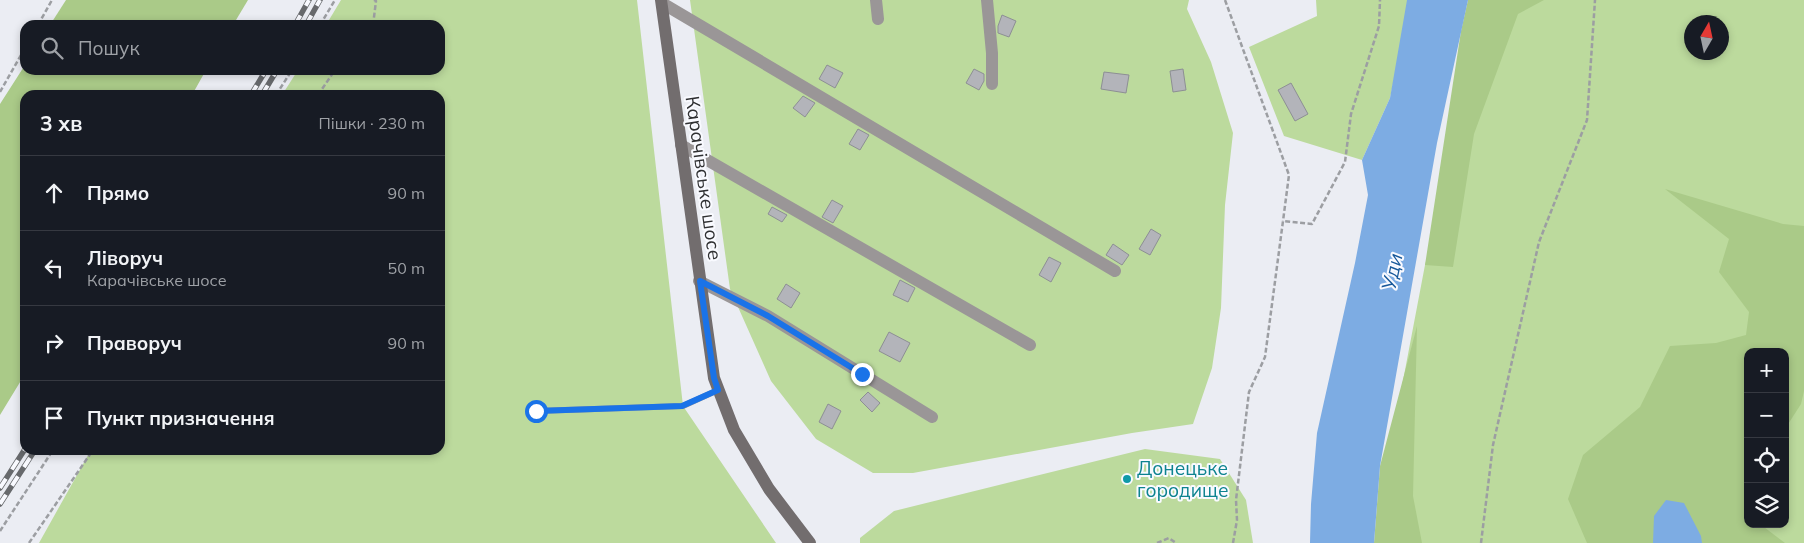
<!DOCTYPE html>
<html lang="uk">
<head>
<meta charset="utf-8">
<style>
	:root { --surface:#171b24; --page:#242831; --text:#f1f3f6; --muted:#9ea1a6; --line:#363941 }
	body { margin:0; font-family:Mulish,sans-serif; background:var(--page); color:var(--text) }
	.controls { position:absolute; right:15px; bottom:15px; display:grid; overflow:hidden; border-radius:10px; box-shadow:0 2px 8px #0003 }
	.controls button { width:45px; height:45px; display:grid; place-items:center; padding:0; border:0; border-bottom:1px solid var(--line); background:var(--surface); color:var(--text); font:25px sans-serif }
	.compass { position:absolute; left:1684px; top:15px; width:45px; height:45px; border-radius:50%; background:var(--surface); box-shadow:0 2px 8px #0003; rotate:9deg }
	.stop { position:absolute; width:15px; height:15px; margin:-11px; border:4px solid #1a73e8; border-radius:50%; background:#fff }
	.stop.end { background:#1a73e8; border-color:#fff; box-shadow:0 1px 5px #0008 }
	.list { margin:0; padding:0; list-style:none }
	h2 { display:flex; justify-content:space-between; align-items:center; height:65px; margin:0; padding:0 20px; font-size:21px }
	h2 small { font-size:16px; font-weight:400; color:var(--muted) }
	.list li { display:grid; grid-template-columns:32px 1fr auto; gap:15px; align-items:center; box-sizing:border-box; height:75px; padding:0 20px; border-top:1px solid var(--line) }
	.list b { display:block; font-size:19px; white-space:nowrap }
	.list p { margin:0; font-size:16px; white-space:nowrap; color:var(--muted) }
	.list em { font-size:16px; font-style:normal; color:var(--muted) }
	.icon { flex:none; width:28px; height:28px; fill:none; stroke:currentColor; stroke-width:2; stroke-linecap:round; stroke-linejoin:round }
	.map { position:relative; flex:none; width:1804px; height:543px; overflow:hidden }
	.search { position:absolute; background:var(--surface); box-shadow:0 2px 8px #0003; left:20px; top:20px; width:425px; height:55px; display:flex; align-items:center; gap:12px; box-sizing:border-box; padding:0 18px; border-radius:15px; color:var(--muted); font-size:19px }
	.panel { position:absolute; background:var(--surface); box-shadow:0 2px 8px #0003; left:20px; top:90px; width:425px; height:365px; border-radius:15px }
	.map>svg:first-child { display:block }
</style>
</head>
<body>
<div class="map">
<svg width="1804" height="543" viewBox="0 0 1804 543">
	<rect width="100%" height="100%" fill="#ebedf3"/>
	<g fill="#bcda9d" fill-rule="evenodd">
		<path d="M341 0H637L683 406 776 543H39L91 450H440V95H282L298 70H440V25H326Z"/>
		<path d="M690 0H1189L1187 9 1211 62 1233 133 1225 205 1221 308 1212 368 1193 424 1132 433 913 473H873L816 439 771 381 730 289Z"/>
		<path d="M1316 0H1411L1390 98 1362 160 1284 136 1249 47 1317 16Z"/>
		<path d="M1497 0H1804V543H1403L1386 470 1425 265ZM1692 22H1722V52H1692ZM1748 352H1785V524H1748Z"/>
		<path d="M1145 449 1220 459 1246 500 1253 543H860V538L894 511Z"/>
	</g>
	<g fill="#aaca88">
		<path d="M66 0H248L233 25H50Z"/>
		<path d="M1468 0H1544L1518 14 1474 134 1453 267 1425 265 1461 31Z"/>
		<path d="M25 65V70H206L192 95H25V374L0 415V104Z"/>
		<path d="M1665 189 1783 224 1804 226V391L1801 404 1785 429V352H1748V524H1760L1785 543H1587L1568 499 1583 455 1640 407 1670 346 1716 343 1746 335 1749 312 1719 272 1729 239Z"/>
		<path d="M1417 326 1413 496 1422 543H1374L1380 466Z"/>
	</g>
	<g fill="#7dace3">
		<path d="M1407 0H1468L1437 143 1380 466 1374 543H1310L1311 504 1317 433 1355 263 1368 195 1362 160 1390 98Z"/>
		<path d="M1666 500 1684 503 1701 536 1702 543H1653L1654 516Z"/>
	</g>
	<g fill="#b3b4ba" stroke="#8d8f94">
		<path d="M1002 15 1016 21 1009 37 998 33V26Z"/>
		<path d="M827 65 843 73 835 88 819 79Z"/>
		<path d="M974 69 984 74V81L979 90 966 83Z"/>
		<path d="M1183 69 1186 90 1173 92 1170 71Z"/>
		<path d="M1104 72 1129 75 1126 93 1101 89Z"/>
		<path d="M1291 83 1308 114 1295 121 1278 90Z"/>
		<path d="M803 96 815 103 805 117 793 108Z"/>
		<path d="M858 129 869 135 860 150 849 144Z"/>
		<path d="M832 200 843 206 833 223 822 217Z"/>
		<path d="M772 207 787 215 782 222 768 214Z"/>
		<path d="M1151 229 1161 235 1150 255 1139 249Z"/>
		<path d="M1113 244 1129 255 1122 265 1106 255Z"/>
		<path d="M1049 257 1061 263 1051 282 1039 275Z"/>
		<path d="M900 280 915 288 908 302 893 295Z"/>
		<path d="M786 284 800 293 791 308 777 299Z"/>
		<path d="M889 332 910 343 900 362 879 351Z"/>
		<path d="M868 392 880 403 872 412 860 400Z"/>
		<path d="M828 404 841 411 832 429 819 422Z"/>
	</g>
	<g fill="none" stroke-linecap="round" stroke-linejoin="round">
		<g stroke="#9c9ea2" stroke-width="2.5" stroke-dasharray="5 2.5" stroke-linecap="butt">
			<path d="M1225 0 1289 175 1283 221"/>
			<path d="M38 25 52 0"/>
			<path d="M320 25 335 0"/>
			<path d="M373 25 376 1 374 0"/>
			<path d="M0 92 25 48"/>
			<path d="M276 95 292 70"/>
			<path d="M318 95 335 70"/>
			<path d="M0 531 53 450"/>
			<path d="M29 543 93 450"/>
			<path d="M1157 543 1169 538 1176 543"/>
			<path d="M1233 543 1237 520 1236 500 1249 392 1265 357 1283 221 1312 224 1345 162 1351 114 1379 26 1380 0"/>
			<path d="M1481 543 1493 445 1539 242 1587 120 1595 0"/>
		</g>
		<path stroke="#9a9697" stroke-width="6" d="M536 411 683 406 718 390"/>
		<g stroke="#9a9697" stroke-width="12">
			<path d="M876 0 878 19"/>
			<path d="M987 0 992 53V84"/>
			<path d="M662 3 1115 271"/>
			<path d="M681 145 1030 345"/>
			<path d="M699 281 768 316 932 417"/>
		</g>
		<path stroke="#726d6e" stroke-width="12" d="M661 0 714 378 734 430 769 489 810 543"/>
		<g stroke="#67696c" stroke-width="5.5">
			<g id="rail">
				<path d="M295 25 309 0"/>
				<path d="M306 25 320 0"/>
				<path d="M251 95 266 70"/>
				<path d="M262 95 277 70"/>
				<path d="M0 488 25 449"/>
				<path d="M0 504 35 450"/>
			</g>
		</g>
		<use href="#rail" stroke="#f9faff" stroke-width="4" stroke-dasharray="11" stroke-linecap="butt"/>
	</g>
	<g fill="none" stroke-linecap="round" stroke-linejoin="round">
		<path stroke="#1a73e8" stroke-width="6" d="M536 411 682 406 718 390 714 378 700 281 768 316 862 374"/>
	</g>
	<circle fill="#0f9aa8" stroke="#f9faff" stroke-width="2" cx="1127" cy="479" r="5"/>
	<g text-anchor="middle" stroke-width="4" stroke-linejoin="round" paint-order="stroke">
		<g font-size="19" fill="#2f3032" stroke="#f9faff">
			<text transform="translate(704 178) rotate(82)" y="7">Карачівське шосе</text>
		</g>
		<g font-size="19" fill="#0d838f" stroke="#f9faff" text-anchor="start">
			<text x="1137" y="475">Донецьке<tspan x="1137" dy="22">городище</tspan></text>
		</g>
		<g font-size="20" font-style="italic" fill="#17589a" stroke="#f9faff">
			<text transform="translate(1392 272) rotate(-78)" y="7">Уди</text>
		</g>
	</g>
</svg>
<div class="controls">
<button>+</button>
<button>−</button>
<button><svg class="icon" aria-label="locate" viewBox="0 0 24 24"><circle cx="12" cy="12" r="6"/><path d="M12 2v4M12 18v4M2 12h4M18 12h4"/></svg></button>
<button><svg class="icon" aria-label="layers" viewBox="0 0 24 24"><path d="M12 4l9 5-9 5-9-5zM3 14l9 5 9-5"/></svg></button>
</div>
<svg class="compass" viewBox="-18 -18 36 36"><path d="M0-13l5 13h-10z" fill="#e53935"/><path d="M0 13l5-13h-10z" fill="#9ea1a6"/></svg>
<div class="stop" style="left:536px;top:411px"></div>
<div class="stop end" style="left:862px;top:374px"></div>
<div class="search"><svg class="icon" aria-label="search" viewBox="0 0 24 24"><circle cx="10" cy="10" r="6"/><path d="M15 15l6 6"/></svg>Пошук</div>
<section class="panel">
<h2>3 хв<small>Пішки · 230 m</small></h2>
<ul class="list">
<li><svg class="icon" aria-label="ahead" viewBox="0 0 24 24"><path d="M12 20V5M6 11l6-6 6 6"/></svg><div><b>Прямо</b></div><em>90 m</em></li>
<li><svg class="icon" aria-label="left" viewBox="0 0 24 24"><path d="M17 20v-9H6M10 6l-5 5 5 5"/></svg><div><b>Ліворуч</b><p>Карачівське шосе</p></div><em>50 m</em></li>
<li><svg class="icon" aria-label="right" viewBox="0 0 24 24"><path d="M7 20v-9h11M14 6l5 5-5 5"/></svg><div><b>Праворуч</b></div><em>90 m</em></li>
<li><svg class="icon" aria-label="arrive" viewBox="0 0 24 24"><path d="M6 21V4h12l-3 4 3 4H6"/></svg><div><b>Пункт призначення</b></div></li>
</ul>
</section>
</div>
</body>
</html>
